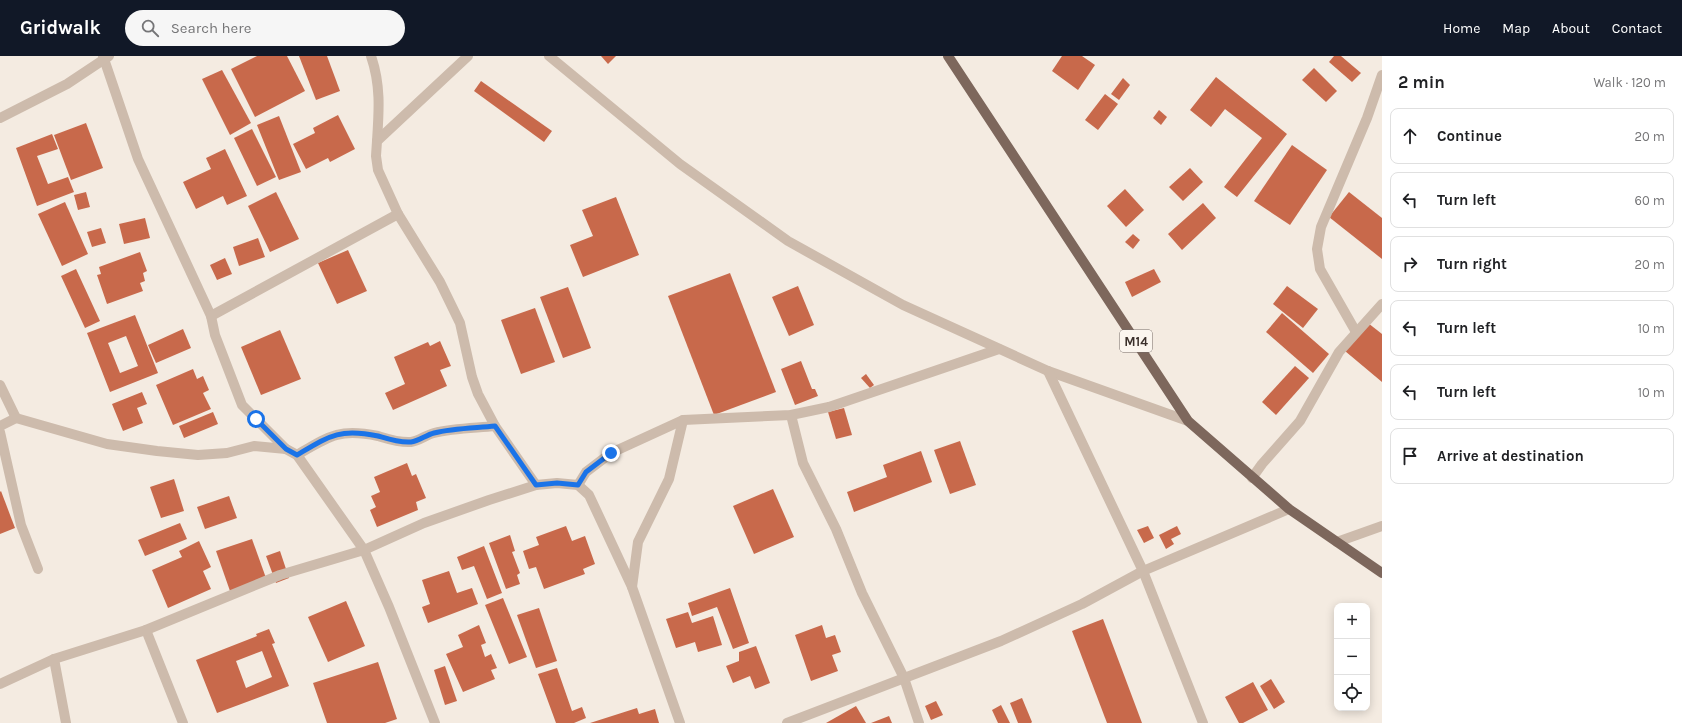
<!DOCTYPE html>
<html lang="en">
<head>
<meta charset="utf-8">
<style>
	:root { --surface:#fff; --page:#f6f6f6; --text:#202124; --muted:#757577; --line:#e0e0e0; --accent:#111827 }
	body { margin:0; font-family:Karla,sans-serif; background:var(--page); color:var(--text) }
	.controls { position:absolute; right:12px; bottom:12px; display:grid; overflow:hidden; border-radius:8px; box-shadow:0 2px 10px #0003 }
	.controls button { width:36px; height:36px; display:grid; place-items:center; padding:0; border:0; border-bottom:1px solid var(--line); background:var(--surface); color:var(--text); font:20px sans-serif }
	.stop { position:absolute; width:12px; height:12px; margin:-9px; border:3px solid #1a73e8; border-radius:50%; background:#fff }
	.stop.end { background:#1a73e8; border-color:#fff; box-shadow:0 1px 4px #0008 }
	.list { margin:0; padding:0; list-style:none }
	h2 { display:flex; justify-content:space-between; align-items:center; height:52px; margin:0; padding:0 16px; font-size:17px }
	h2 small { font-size:13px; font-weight:400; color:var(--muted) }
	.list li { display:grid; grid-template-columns:26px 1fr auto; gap:12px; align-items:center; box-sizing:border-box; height:56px; margin:0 8px 8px; padding:0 8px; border:1px solid var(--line); border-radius:8px }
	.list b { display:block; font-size:15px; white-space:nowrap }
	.list em { font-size:13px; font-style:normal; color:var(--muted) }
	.icon { flex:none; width:22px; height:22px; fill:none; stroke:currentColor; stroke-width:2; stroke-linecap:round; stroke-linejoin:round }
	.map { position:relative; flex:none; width:1382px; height:667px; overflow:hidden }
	header { display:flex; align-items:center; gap:24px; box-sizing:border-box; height:56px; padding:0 20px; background:var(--accent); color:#fff }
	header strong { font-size:19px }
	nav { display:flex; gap:22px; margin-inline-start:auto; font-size:14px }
	.search { width:280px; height:36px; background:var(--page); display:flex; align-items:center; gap:10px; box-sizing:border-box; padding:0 14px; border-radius:22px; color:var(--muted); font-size:15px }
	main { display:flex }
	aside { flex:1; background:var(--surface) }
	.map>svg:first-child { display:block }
</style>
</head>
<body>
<header>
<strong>Gridwalk</strong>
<div class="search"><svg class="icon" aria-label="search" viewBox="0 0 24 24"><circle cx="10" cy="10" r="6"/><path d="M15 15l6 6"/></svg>Search here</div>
<nav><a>Home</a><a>Map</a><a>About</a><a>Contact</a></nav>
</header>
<main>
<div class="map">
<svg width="1382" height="667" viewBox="0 0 1382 667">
	<rect width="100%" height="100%" fill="#f4ebe1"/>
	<g fill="#c8694b" fill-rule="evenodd">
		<path d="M257 0H287L305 35 255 61 231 13Z"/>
		<path d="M299 0H327L340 35 316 44Z"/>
		<path d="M601 0H616L608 8Z"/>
		<path d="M1062 0H1082L1095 9 1078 34 1052 15Z"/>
		<path d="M1334 0H1341L1361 17 1352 26 1329 6Z"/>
		<path d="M1314 12 1337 35 1326 46 1302 24Z"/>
		<path d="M222 14 251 67 230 79 202 23Z"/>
		<path d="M1216 21 1287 78 1237 141 1224 131 1262 82 1225 53 1211 71 1190 54Z"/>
		<path d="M1123 22 1130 29 1119 44 1111 38Z"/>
		<path d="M481 25 552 75 544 86 474 35Z"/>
		<path d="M1105 38 1118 48 1098 74 1085 64Z"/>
		<path d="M1159 54 1167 61 1161 69 1153 62Z"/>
		<path d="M338 59 355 93 330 106 328 102 306 113 293 88 315 77 313 72Z"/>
		<path d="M279 60 301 116 279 124 257 69Z"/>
		<path d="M86 67 103 112 71 124 54 79Z"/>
		<path d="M252 73 276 121 257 130 234 82Z"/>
		<path d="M52 78 58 93 37 100 48 128 68 121 74 136 37 150 16 92Z"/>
		<path d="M1292 89 1327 114 1290 169 1254 145Z"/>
		<path d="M225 93 247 140 227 149 223 140 196 153 183 126 211 113 206 102Z"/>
		<path d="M1190 112 1203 126 1183 145 1169 131Z"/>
		<path d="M1125 133 1144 154 1126 171 1107 150Z"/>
		<path d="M86 136 90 151 78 154 74 139Z"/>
		<path d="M276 136 299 183 270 196 248 150Z"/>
		<path d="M1349 136 1382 162V203L1329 161Z"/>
		<path d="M616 141 639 199 583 221 570 189 593 180 582 154Z"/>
		<path d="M65 146 88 198 62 210 38 158Z"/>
		<path d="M1203 147 1216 162 1182 194 1168 178Z"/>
		<path d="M145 162 150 182 124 188 119 168Z"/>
		<path d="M101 172 106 187 92 191 87 176Z"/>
		<path d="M1133 178 1140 184 1133 193 1125 186Z"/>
		<path d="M258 182 265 201 239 210 233 191Z"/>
		<path d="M348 194 367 235 337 248 318 207Z"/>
		<path d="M140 196 147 215 143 217 145 225 140 227 143 235 107 248 97 219 101 218 99 211Z"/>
		<path d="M225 202 232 218 217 224 210 209Z"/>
		<path d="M76 213 100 265 85 272 61 220Z"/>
		<path d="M1154 213 1161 226 1132 241 1125 226Z"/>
		<path d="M730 217 776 336 714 359 668 240Z"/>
		<path d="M798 230 814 269 789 280 772 241Z"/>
		<path d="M1287 230 1318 253 1303 272 1273 248Z"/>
		<path d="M568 231 591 292 563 302 540 241Z"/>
		<path d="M535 252 555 306 521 318 501 264Z"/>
		<path d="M1282 257 1329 298 1313 317 1266 276Z"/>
		<path d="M135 259 158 317 110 336 87 277ZM126 280 138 310 120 317 108 287Z"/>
		<path d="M1368 267 1382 278V326L1345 295Z"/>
		<path d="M183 273 191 292 156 307 148 289Z"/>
		<path d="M280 274 301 323 261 339 241 291Z"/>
		<path d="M440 285 451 310 440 314 447 330 393 354 385 337 405 328 394 301 428 286 430 290Z"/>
		<path d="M801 305 812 333H815L818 340 795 349 781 313Z"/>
		<path d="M1295 310 1309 322 1276 359 1262 346Z"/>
		<path d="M193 313 197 323 203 320 209 334 203 337 211 353 173 369 156 329Z"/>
		<path d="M866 318 874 329 870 332 861 322Z"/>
		<path d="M142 336 147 348 137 352 143 367 123 375 112 348Z"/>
		<path d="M844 352 852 379 836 383 828 356Z"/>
		<path d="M213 356 218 368 184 382 179 370Z"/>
		<path d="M960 385 976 429 950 438 934 394Z"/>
		<path d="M921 395 932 426 854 456 847 436 887 421 883 409Z"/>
		<path d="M407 407 412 420 416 418 426 442 416 446 418 454 377 471 370 454 376 451 371 440 380 436 374 421Z"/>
		<path d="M174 423 184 455 161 462 150 431Z"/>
		<path d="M773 433 794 481 754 498 733 450Z"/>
		<path d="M1 435 15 472 0 478V436Z"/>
		<path d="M229 440 237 462 205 473 197 451Z"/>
		<path d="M180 467 187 483 145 500 138 484Z"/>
		<path d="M566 470 572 485 585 480 595 508 583 513 585 518 544 533 536 511 529 513 523 495 539 489 536 481Z"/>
		<path d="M1148 470 1154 482 1144 487 1137 474Z"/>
		<path d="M1177 470 1181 478 1171 483 1174 488 1166 493 1159 479Z"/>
		<path d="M510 479 515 495 512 496 520 517 517 519 520 528 506 533 489 487Z"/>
		<path d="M252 483 266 522 230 535 216 495Z"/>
		<path d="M199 485 211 511 203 515 211 533 168 552 152 514 182 501 179 495Z"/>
		<path d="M484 490 502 537 487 543 474 510 462 514 457 501Z"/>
		<path d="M280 495 289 522 276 527 266 500Z"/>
		<path d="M449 515 457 537 472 532 478 548 428 567 422 551 430 548 422 524Z"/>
		<path d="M730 532 749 587 733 593 717 551 692 560 688 547Z"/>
		<path d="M503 542 527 601 509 608 485 549Z"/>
		<path d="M346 545 365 590 328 606 308 561Z"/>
		<path d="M539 552 557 605 536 612 517 559Z"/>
		<path d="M688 556 692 567 713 560 722 589 698 596 695 586 676 592 666 563Z"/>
		<path d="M1103 563 1142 667H1107L1072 575Z"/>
		<path d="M479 569 486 587 481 589 485 601 491 598 497 612 491 614 495 623 463 636 446 598 463 591 458 579Z"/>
		<path d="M822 569 826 582 835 579 841 596 832 599 838 615 811 625 795 579Z"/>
		<path d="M269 573 275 587 272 588 289 630 217 657 196 604 257 580 256 578ZM262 595 272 621 246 632 236 605Z"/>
		<path d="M756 590 770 627 755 633 750 620 733 627 726 610 739 605V596Z"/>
		<path d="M378 606 397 663 385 667H327L313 627Z"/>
		<path d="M445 610 457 645 445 649 434 614Z"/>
		<path d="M557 612 572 655 582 651 586 662 574 667H556L538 618Z"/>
		<path d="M1271 623 1285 646 1274 653 1260 630Z"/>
		<path d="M1253 626 1268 654 1243 667H1239L1225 641Z"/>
		<path d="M1022 642 1032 666 1031 667H1018L1010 647Z"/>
		<path d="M936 645 943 659 931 664 925 650Z"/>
		<path d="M1001 649 1010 667H998L992 654Z"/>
		<path d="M856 650 866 667H826Z"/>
		<path d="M637 652 639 658 655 653 659 667H590Z"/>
		<path d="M889 660 892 667H871Z"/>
	</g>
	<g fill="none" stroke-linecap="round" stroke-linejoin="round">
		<g stroke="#cdbbac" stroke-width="10">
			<path d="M103 0 138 103 211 260 215 279 242 349 286 393 297 399 364 494 389 551 435 667"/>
			<path d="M371 0C381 29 379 55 377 85"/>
			<path d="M468 0 377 85 376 100 378 114 398 158 440 226 460 267 472 321 478 338 495 370 536 429"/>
			<path d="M549 0 680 108 788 185 903 249 1048 315 1188 365"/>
			<path d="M0 62 67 28 109 0"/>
			<path d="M211 260 398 158"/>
			<path d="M1356 276 1320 213 1317 193 1321 171 1367 62 1382 19"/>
			<path d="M1048 315 1143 515 1203 667"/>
			<path d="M0 329 16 362"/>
			<path d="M791 359 803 407 836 473 862 537 904 622 919 667"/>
			<path d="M0 370 16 362 107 388 157 395 198 399 227 397 254 390 286 393"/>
			<path d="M0 376 21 469 38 513"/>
			<path d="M297 399C329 380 339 372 378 380 388 383 400 387 411 386 419 385 426 379 434 377 453 372 475 372 495 370"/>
			<path d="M1252 422 1262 408 1300 365 1339 296 1382 248"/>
			<path d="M578 429 586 416 611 397 683 364 791 359 829 351 999 293"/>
			<path d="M1337 486 1382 470"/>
			<path d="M632 531 638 486 669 423 683 364"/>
			<path d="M146 574 183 667"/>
			<path d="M54 603 66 667"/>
			<path d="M0 628 54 603 146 574 280 519 364 494 424 467 489 444 536 429 557 427 578 429 589 439 632 531 680 667"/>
			<path d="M787 667 1001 585 1082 548 1143 515 1289 453"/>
		</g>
		<path stroke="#7d675c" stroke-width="10" d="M948 0 1188 365 1289 453 1382 517"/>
	</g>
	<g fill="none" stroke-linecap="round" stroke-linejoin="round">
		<path stroke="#1a73e8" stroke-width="5" d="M256 363 286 393 297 399C329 380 339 372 378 380 388 383 400 387 411 386 419 385 426 379 434 377 453 372 475 372 495 370L536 429 557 427 578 429 586 416 611 397"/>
	</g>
	<g text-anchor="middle" stroke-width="4" stroke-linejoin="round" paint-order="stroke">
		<rect fill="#fbf5ee" stroke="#756b66" stroke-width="1" x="1120" y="274" width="32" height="22" rx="3"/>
		<g font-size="13" font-weight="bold" fill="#3b302b">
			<text x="1136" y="290">M14</text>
		</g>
	</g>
</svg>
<div class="controls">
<button>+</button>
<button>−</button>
<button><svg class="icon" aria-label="locate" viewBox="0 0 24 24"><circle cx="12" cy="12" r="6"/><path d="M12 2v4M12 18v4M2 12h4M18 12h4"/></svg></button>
</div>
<div class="stop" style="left:256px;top:363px"></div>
<div class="stop end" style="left:611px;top:397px"></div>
</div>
<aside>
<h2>2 min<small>Walk · 120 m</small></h2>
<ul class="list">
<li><svg class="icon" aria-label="ahead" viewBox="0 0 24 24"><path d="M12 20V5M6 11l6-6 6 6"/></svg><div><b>Continue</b></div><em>20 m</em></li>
<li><svg class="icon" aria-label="left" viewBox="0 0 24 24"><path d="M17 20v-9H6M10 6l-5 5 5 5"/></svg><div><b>Turn left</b></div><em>60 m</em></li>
<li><svg class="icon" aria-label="right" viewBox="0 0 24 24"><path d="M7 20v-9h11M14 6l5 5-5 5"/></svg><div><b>Turn right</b></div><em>20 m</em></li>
<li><svg class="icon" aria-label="left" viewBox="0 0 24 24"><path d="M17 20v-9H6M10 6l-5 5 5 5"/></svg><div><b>Turn left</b></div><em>10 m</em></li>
<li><svg class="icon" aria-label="left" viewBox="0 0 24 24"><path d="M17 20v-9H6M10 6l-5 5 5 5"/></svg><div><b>Turn left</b></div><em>10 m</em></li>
<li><svg class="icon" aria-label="arrive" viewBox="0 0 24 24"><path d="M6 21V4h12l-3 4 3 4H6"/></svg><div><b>Arrive at destination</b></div></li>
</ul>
</aside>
</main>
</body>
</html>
